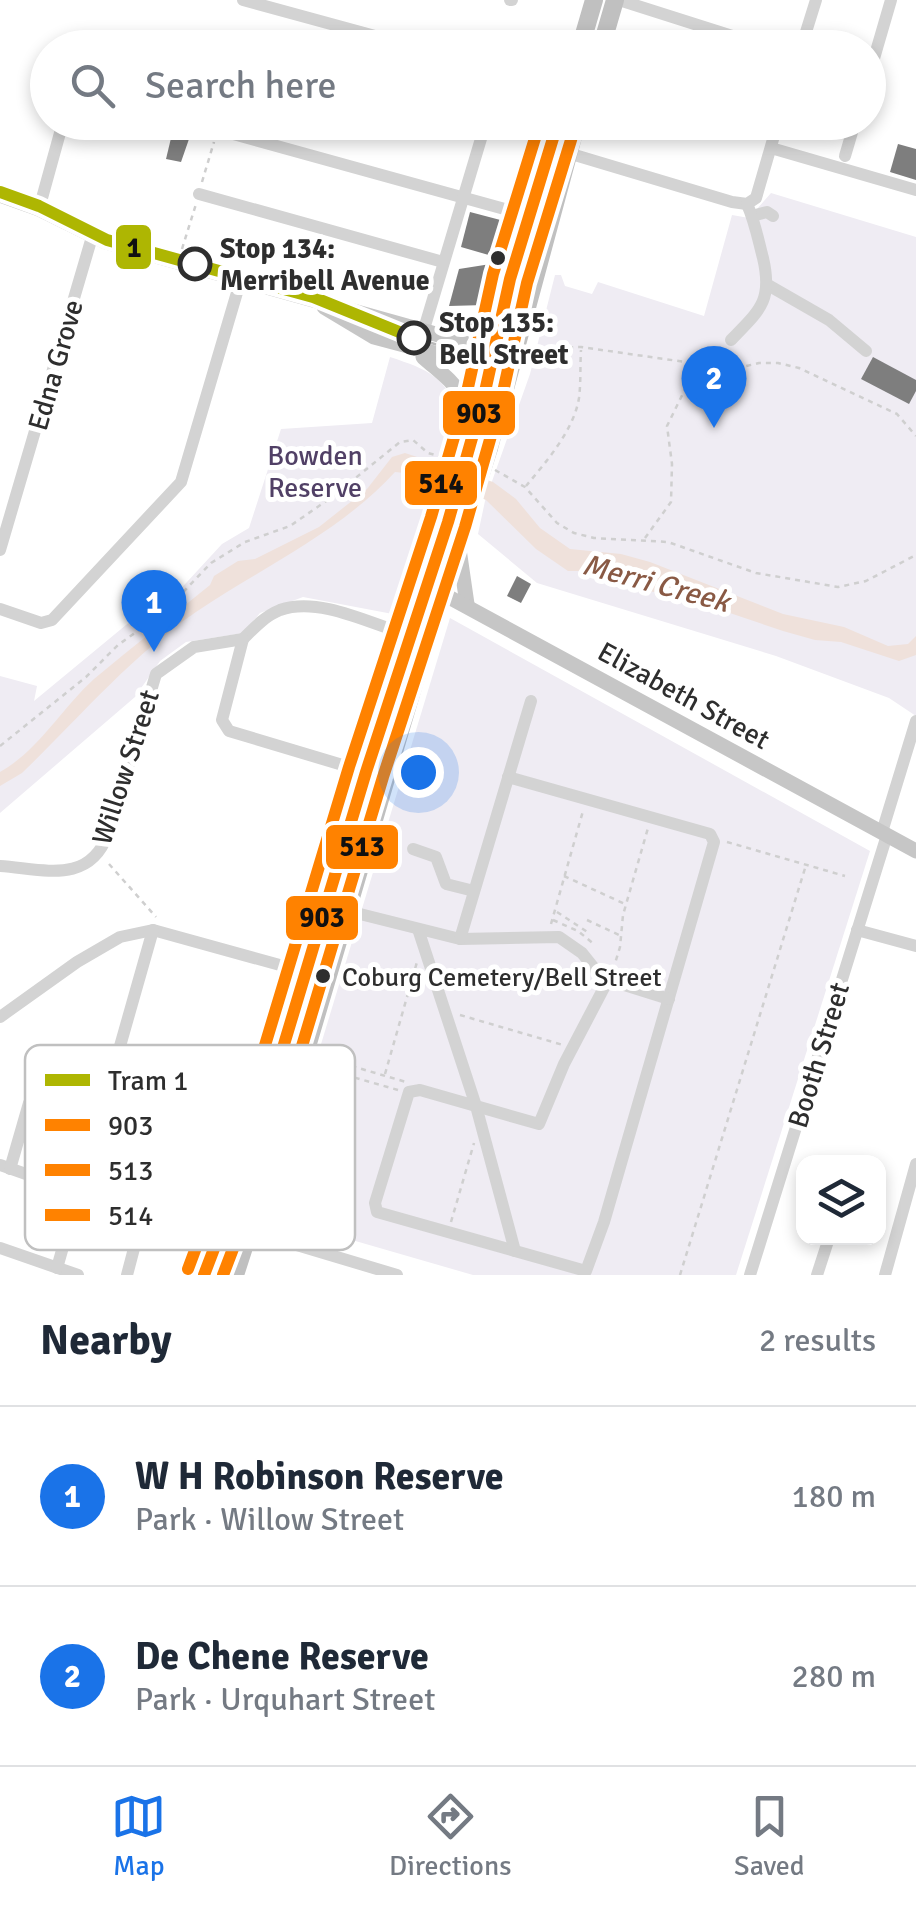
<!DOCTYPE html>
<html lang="en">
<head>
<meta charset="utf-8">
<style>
	:root { --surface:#fff; --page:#f6f6f7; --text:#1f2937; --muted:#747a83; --line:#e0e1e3; --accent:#1a73e8 }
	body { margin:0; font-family:Signika,sans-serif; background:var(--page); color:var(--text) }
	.controls { position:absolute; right:30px; bottom:30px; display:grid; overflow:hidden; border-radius:20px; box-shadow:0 5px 15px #0003 }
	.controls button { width:90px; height:90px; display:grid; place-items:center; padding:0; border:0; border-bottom:2px solid var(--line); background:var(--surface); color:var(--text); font:50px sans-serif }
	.you { position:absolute; left:418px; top:772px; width:35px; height:35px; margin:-25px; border:8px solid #fff; border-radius:50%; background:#1a73e8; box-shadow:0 0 0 15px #1a73e833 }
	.badge { display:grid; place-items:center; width:65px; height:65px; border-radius:50%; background:var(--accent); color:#fff; font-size:32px; font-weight:700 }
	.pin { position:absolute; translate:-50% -82px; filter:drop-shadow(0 2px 5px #0008) }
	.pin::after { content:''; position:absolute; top:52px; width:35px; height:30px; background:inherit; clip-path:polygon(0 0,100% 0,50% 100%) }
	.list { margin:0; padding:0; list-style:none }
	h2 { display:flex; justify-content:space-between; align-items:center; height:130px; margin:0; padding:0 40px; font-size:42px }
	h2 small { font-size:32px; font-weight:400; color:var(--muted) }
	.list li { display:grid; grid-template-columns:65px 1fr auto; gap:30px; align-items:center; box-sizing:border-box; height:180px; padding:0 40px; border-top:2px solid var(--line) }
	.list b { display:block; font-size:38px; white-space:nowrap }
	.list p { margin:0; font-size:32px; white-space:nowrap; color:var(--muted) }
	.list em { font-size:32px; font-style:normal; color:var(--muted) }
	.icon { flex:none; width:55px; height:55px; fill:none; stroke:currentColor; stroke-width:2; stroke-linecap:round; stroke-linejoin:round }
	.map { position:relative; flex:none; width:916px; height:1275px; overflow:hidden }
	.search { position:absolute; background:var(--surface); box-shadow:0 5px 15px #0003; left:30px; right:30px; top:30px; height:110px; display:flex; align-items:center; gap:25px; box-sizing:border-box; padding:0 35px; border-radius:55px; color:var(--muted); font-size:38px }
	.sheet { height:490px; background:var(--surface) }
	nav { display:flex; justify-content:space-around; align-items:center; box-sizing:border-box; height:140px; border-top:2px solid var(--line); background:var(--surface); font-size:28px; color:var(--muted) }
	nav a { display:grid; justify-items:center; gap:5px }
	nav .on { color:var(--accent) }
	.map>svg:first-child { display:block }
</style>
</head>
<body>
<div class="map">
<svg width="916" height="1275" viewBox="0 0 916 1275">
	<rect width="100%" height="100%" fill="#fff"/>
	<g fill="#efecf3">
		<path d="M771 193 916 237V716L889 698 776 656 537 583 478 534 485 501 530 374 555 275H561L565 286 592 294 598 282 704 316 732 215 749 218Z"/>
		<path d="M390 357C429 370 445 376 460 416L435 514 398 615 303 597 260 613 243 633 186 642 160 661 135 697 0 813V676L37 686 34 701 155 601 163 608 222 544 249 528 281 429 372 423Z"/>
		<path d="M450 618 870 851 736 1275H473L269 1216Z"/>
	</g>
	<path fill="#efe1db" d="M405 453 493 482 516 499 540 528 570 549 621 554 650 562 783 614 844 627 888 646 908 644 916 636V655L899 661 841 642 815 640 783 631 715 608 706 599 640 590 595 571H568L536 549 486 500 425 475 395 472C339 533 264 566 196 612 131 656 78 719 22 773L0 786V772C38 751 62 708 94 679 132 647 172 616 210 585L214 576 238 561 255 559 319 527 367 489 392 457Z"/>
	<g fill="#7e7e7e">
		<path d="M172 134 189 139 181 162 166 159Z"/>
		<path d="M898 144 916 149V180L890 172Z"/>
		<path d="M470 212 508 222 499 258 461 247Z"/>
		<path d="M497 263 485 305 449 306 459 269Z"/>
		<path d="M873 357 916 380V391L909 404 861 379Z"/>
		<path d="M517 576 531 584 521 603 507 596Z"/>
	</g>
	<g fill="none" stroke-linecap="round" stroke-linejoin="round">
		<g stroke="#cfcfcf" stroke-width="2.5" stroke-dasharray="5 5" stroke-linecap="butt">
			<path d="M202 182 214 142"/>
			<path d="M182 249 196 204"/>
			<path d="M529 347C548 356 561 346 581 347L734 369 759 363H778L799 368 897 414 916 436"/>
			<path d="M495 470 525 487 557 523 574 533 594 538 668 542 756 573 838 587 866 581 916 555"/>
			<path d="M526 486C546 462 574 430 579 398 581 382 580 366 581 350"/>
			<path d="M645 538 671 502 672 464 667 426 691 377 720 348"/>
			<path d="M0 746 86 677 118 645 164 612 211 563 245 542 290 526 332 497 400 442 413 440 428 453 454 460"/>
			<path d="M727 842 845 876"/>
			<path d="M109 864 156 917"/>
			<path d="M564 876 625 904"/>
			<path d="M557 912 589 933"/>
			<path d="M553 920 578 931 595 945"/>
			<path d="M587 920 619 935"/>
			<path d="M551 924 583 811"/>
			<path d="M613 970 620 947 623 915 648 828"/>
			<path d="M460 1015 563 1045"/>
			<path d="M385 1074 417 962"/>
			<path d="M398 1090 335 1072 338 1062 406 1082"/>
			<path d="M451 1222 474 1143"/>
			<path d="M680 1275 806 865"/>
		</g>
		<g stroke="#d3d3d3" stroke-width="12">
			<path d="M243 0 419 48"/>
			<path d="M510 0H512"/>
			<path d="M619 0 770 48"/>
			<path d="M801 48 816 0"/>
			<path d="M868 79 891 0"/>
			<path d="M190 122 530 216"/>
			<path d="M442 122 482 134"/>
			<path d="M771 148 916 190"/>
			<path d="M568 153 732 202 747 204 756 198 778 122"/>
			<path d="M845 156 855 122"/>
			<path d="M199 194 443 262"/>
			<path d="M39 209 63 122"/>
			<path d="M752 216 767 212 773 216"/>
			<path d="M768 285 829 320 866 351"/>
			<path d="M424 329 486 122"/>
			<path d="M731 340C760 310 773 301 763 258 758 239 755 222 747 204"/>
			<path d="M0 550 92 237"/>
			<path d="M0 609 41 623 52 620 181 482 241 279"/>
			<path d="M243 639 222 720 229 731 386 778"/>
			<path d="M243 639C254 628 265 616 280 610 319 596 371 624 408 635"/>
			<path d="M508 777 710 834 714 842 604 1222 586 1271 377 1212 375 1203 409 1092 420 1090 539 1124 564 1064 608 980"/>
			<path d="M882 832 916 721"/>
			<path d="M413 849 436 857 446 884 474 891"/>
			<path d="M0 866C44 869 89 885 108 834L156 674 194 647 243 639"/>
			<path d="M348 911 460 939 559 937 582 953 602 978 669 999"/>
			<path d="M418 929 476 1106 515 1251"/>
			<path d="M857 930 916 946"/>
			<path d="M460 939 531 701"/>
			<path d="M0 1017 77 962 120 937 153 930 327 978"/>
			<path d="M0 1165 77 1192"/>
			<path d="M10 1169 29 1103"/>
			<path d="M250 1231 397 1275"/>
			<path d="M0 1248 78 1275"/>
			<path d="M57 1268 153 930"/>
			<path d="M127 1275 166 1127"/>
			<path d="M750 1275 887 835"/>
			<path d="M817 1275 829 1238"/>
			<path d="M885 1275 916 1164"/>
		</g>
		<g stroke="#c6c6c6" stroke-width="15">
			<path d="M0 195 39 209 106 242 514 356"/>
			<path d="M324 307 374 337 498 370"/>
			<path d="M448 332 478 327 500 316"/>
			<path d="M423 357C456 386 464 387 472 435"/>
			<path d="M459 549 467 604"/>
			<path d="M434 589 916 851"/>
		</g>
		<g stroke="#c0c0c0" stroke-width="18">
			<path d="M580 48 594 0"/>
			<path d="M601 48 615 0"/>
			<path d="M471 445 510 279 558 122"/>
			<path d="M489 448 577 122"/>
			<path d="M204 1275 254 1144 366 772 455 498"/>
			<path d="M235 1275 288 1111 414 684 472 502"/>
		</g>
		<path stroke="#bababa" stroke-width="2.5" d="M414 338 466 353"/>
		<g stroke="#c0c0c0" stroke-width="18">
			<path d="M455 498 471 445"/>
			<path d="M472 502 489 448"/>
		</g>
		<g stroke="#fff" stroke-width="20">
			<path id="bus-1" d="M204 1275 254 1144 366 772 448 522 484 396 510 279 558 122"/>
		</g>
		<g stroke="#fff" stroke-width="20">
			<path id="bus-2" d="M223 1275 271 1149 383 777 465 527 501 401 527 283 575 127"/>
		</g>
		<g stroke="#fff" stroke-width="20">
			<path id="bus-3" d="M188 1269 237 1138 349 767 431 517 467 392 493 274 540 122"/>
		</g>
		<use href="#bus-1" stroke="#ff8200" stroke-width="12"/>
		<use href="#bus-2" stroke="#ff8200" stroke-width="12"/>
		<use href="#bus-3" stroke="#ff8200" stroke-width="12"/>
		<g stroke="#fff" stroke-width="20">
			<path id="tram-1" d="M0 192 39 206 107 240 313 297 414 338"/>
		</g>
		<use href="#tram-1" stroke="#aeb602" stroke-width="12"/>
	</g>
	<g fill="#2e2e2e" stroke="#fff" stroke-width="4">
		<circle cx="498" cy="258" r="9"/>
		<circle cx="323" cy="976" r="9"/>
	</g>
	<g fill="#fff" stroke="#2e2e2e" stroke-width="5">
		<circle cx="195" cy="264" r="15"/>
		<circle cx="414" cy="338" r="15"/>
	</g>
	<g text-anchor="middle" stroke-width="10" stroke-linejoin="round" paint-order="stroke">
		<g font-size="26" fill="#2e2e2e" stroke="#fff" text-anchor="start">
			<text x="342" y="986">Coburg Cemetery/Bell Street</text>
		</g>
		<g font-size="28" font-weight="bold" fill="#2e2e2e" stroke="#fff" text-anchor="start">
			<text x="220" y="258">Stop 134:<tspan x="220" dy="32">Merribell Avenue</tspan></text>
			<text x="439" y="332">Stop 135:<tspan x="439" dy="32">Bell Street</tspan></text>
		</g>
		<g font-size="28" fill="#2e2e2e" stroke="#fff">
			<text transform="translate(55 365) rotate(-74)" y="10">Edna Grove</text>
			<text transform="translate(684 695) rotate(29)" y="10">Elizabeth Street</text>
			<text transform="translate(125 767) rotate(-72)" y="10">Willow Street</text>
			<text transform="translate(818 1055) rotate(-73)" y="10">Booth Street</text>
		</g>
		<g font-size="28" fill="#514066" stroke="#fff">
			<text x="315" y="465">Bowden<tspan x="315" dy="32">Reserve</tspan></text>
		</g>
		<g font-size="30" font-style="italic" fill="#895944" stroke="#fff">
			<text transform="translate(656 583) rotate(15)" y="10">Merri Creek</text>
		</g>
	</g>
	<rect x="25" y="1045" width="330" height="205" rx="15" fill="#fff" stroke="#c0c0c0" stroke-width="2.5"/>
	<rect x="45" y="1074" width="45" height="12" fill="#aeb602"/>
	<rect x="45" y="1119" width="45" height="12" fill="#ff8200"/>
	<rect x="45" y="1164" width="45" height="12" fill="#ff8200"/>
	<rect x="45" y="1209" width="45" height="12" fill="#ff8200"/>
	<g font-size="28" fill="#2e2e2e">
		<text x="108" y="1090">Tram 1</text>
		<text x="108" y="1135">903</text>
		<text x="108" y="1180">513</text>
		<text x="108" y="1225">514</text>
	</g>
	<g stroke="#fff" stroke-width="4">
		<rect x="114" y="223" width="39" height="48" rx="10" fill="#aeb602"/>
		<rect x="441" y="389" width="76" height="48" rx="10" fill="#ff8200"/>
		<rect x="403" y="459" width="76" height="48" rx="10" fill="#ff8200"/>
		<rect x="324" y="823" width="76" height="48" rx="10" fill="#ff8200"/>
		<rect x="284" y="894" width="76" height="48" rx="10" fill="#ff8200"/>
	</g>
	<g font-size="28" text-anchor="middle" font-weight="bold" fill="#111">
		<text x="134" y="257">1</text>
		<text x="479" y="423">903</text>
		<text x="441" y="493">514</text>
		<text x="362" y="856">513</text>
		<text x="322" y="927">903</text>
	</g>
</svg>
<div class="controls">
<button><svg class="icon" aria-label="layers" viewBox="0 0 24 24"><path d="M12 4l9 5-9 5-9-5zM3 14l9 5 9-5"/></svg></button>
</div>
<div class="you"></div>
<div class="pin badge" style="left:154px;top:652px">1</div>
<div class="pin badge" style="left:714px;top:428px">2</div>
<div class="search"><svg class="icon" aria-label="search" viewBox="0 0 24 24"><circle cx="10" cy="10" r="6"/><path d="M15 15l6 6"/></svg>Search here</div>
</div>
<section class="sheet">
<h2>Nearby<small>2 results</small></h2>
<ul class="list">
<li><span class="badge">1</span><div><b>W H Robinson Reserve</b><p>Park · Willow Street</p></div><em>180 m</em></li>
<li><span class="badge">2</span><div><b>De Chene Reserve</b><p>Park · Urquhart Street</p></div><em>280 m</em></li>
</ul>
</section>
<nav>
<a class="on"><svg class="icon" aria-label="map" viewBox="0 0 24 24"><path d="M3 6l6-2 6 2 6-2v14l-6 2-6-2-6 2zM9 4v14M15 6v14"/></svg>Map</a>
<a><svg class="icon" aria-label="directions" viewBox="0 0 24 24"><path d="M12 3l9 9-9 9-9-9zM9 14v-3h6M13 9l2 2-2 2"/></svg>Directions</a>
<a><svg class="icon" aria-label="saved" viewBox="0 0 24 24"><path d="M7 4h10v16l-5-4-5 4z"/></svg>Saved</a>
</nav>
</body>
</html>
